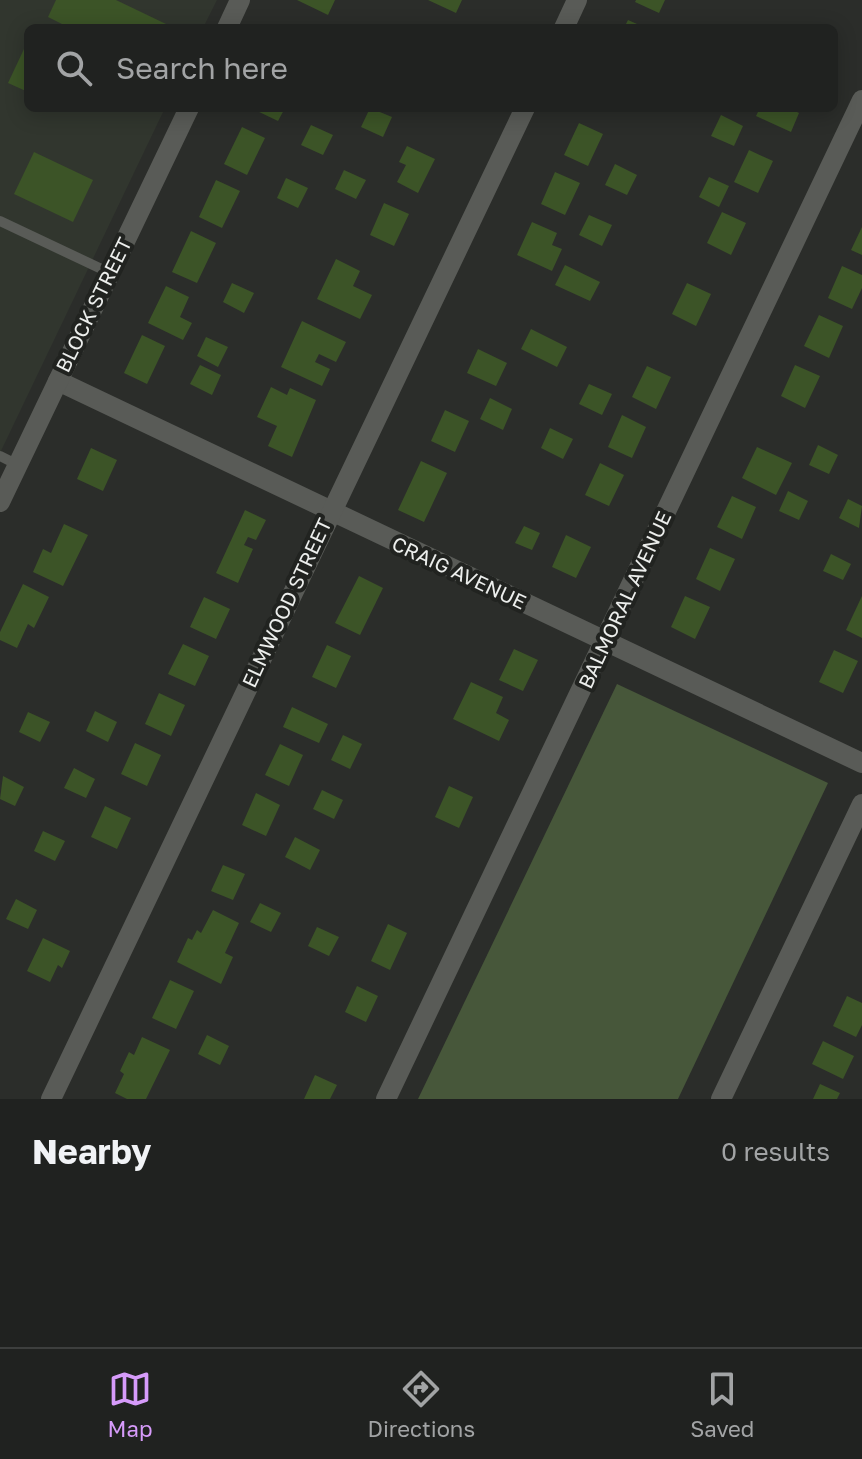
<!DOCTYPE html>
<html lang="en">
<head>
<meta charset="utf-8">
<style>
	:root { --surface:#202220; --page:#282a29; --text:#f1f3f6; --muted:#a2a4a5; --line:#3d3f3e; --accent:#d69bfa }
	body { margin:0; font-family:"Golos Text",sans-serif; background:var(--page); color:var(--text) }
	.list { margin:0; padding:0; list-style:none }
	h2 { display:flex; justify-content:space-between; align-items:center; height:104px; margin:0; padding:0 32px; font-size:34px }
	h2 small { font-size:26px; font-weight:400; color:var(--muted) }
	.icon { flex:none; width:44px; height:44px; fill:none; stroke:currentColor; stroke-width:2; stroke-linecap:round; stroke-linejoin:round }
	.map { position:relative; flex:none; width:862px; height:1099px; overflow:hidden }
	.search { position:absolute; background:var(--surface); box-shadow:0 4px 20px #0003; left:24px; right:24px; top:24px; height:88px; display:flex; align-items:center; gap:20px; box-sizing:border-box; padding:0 28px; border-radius:12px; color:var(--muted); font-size:30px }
	.sheet { height:248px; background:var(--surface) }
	nav { display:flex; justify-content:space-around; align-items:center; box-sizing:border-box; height:112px; border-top:2px solid var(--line); background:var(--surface); font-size:22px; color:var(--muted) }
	nav a { display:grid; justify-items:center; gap:4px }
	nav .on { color:var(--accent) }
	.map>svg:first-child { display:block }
</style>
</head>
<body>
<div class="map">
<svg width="862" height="1099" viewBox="0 0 862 1099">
	<rect width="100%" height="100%" fill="#2b2d2a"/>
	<path fill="#31362e" d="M0 0H217L203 28H28V108H165L0 453Z"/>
	<path fill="#47573a" d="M617 684 828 783 678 1099H418Z"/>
	<g fill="#3c5427">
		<path d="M56 0H116L166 24 164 28H70L48 17Z"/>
		<path d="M297 0H335L328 15Z"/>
		<path d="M428 0H462L456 13Z"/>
		<path d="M636 0H665L659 13 635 2Z"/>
		<path d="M628 20 646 28H624Z"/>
		<path d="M24 49 28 51V92L8 83Z"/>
		<path d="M251 108H285L278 121Z"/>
		<path d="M370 108 392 117 383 137 361 127Z"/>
		<path d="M760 108H799L797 112 799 113 791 132 756 116Z"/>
		<path d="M721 115 743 126 734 146 711 136Z"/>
		<path d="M579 123 603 134 588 166 564 155Z"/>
		<path d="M311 125 333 135 323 155 301 145Z"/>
		<path d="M242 127 265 138 247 175 224 164Z"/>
		<path d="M407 146 435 159 418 193 397 182 406 165 399 162Z"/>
		<path d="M749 150 773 161 758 193 734 182Z"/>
		<path d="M34 152 93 180 73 222 14 194Z"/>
		<path d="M615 164 637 175 627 195 605 185Z"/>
		<path d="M344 170 366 180 356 199 335 189Z"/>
		<path d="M555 172 580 183 565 215 541 204Z"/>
		<path d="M709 177 729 186 719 207 699 197Z"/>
		<path d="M286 178 308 188 298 208 277 198Z"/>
		<path d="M216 180 240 191 222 228 199 217Z"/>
		<path d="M384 203 409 214 394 246 370 235Z"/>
		<path d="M722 212 746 223 731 255 707 243Z"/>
		<path d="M589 215 612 225 602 246 579 235Z"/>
		<path d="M532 222 557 233 552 245 562 249 552 271 517 255Z"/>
		<path d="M862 227V255L851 250Z"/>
		<path d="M191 231 216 243 197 283 172 272Z"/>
		<path d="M336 259 360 271 353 286 372 295 360 319 317 299Z"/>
		<path d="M565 265 600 282 590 301 555 285Z"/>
		<path d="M842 266 862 275V288L852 309 828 298Z"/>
		<path d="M232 283 254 293 244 313 223 302Z"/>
		<path d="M687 283 711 294 696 326 672 314Z"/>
		<path d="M166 286 189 297 180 317 192 323 183 340 148 323Z"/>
		<path d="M819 315 843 326 829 358 804 346Z"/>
		<path d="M302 321 346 342 336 362 319 354 315 362 330 369 322 386 281 367Z"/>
		<path d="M531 329 567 347 557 367 521 349Z"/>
		<path d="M142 335 165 346 147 384 124 373Z"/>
		<path d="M206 337 228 347 218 367 197 356Z"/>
		<path d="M478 349 507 363 496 386 467 373Z"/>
		<path d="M200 365 221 375 212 395 190 384Z"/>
		<path d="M795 365 820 376 805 408 781 396Z"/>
		<path d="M647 366 671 377 656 409 632 397Z"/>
		<path d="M589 384 612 394 602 415 579 404Z"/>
		<path d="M271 387 287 395 290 388 316 400 292 457 268 446 277 426 257 417Z"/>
		<path d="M490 398 512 409 503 430 480 419Z"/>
		<path d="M445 410 469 421 455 452 431 441Z"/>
		<path d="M622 415 646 427 632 458 608 447Z"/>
		<path d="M550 428 573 439 563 459 541 448Z"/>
		<path d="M818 445 838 455 829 474 809 465Z"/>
		<path d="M757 447 792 463 776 495 742 478Z"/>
		<path d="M91 448 117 460 103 491 77 479Z"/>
		<path d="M421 461 447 473 424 522 398 510Z"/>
		<path d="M600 463 624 475 609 506 585 495Z"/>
		<path d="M788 491 808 501 799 520 779 511Z"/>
		<path d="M732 496 756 507 742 539 717 527Z"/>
		<path d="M848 499 862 506 859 528 839 518Z"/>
		<path d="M245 510 266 520 256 540 248 537 244 545 253 549 238 583 216 573Z"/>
		<path d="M64 524 88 535 63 586 33 572 43 549 51 553Z"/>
		<path d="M524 526 540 533 532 550 515 543Z"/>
		<path d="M566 535 591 547 576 578 552 567Z"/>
		<path d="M710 548 735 559 720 591 696 579Z"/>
		<path d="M831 554 851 564 843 580 823 571Z"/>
		<path d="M359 576 383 588 360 635 335 623Z"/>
		<path d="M23 584 49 597 34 628 28 624 17 648 0 640V632Z"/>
		<path d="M685 596 710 607 695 639 671 627Z"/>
		<path d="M862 596V638L846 630Z"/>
		<path d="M204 597 230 609 216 639 190 627Z"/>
		<path d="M183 644 209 656 195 686 168 674Z"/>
		<path d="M327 645 351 656 336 688 312 677Z"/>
		<path d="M514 649 538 660 523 691 499 680Z"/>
		<path d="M834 650 858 661 843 693 819 682Z"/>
		<path d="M471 682 503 697 496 713 509 720 499 741 453 719Z"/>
		<path d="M159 693 185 705 171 736 145 724Z"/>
		<path d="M292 707 328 724 319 743 283 727Z"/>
		<path d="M95 711 117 722 108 742 86 731Z"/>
		<path d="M28 712 50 722 40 742 19 732Z"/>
		<path d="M343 735 362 744 350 769 331 760Z"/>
		<path d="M135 743 161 755 147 786 121 774Z"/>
		<path d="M280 744 303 755 289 786 265 775Z"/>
		<path d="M74 768 95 779 86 798 64 788Z"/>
		<path d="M3 776 24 787 15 806 0 799Z"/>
		<path d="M449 786 473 797 459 828 435 817Z"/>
		<path d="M322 790 343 800 334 819 313 809Z"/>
		<path d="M256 793 280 805 266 836 242 825Z"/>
		<path d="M105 806 131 818 117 849 91 837Z"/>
		<path d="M43 831 65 841 55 861 34 851Z"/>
		<path d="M295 837 320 850 310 870 285 857Z"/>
		<path d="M223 865 245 874 233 900 211 891Z"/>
		<path d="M16 899 37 910 28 929 6 919Z"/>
		<path d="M260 903 281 913 271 932 250 922Z"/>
		<path d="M213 910 239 923 225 953 233 957 221 984 177 962 188 938 192 940 197 930 201 933Z"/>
		<path d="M388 924 407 933 390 970 371 961Z"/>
		<path d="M317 927 339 937 329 956 308 946Z"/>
		<path d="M43 938 70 951 62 968 58 965 50 982 27 971Z"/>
		<path d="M170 980 194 991 176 1029 152 1018Z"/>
		<path d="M357 986 378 996 366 1022 345 1012Z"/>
		<path d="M847 996 862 1003V1025L856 1037 833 1026Z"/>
		<path d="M207 1035 229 1046 220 1065 198 1054Z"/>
		<path d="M142 1037 170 1050 146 1099H127L115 1093 124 1074 120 1071 129 1052 134 1055Z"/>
		<path d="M823 1041 854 1056 843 1079 812 1064Z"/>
		<path d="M315 1075 337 1085 330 1099H304Z"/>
		<path d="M820 1084 840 1093 837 1099H813Z"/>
	</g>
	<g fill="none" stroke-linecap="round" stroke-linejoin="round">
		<g stroke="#595b57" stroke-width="10">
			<path d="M0 221 110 273"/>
			<path d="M0 456 18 465"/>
		</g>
		<g stroke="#595b57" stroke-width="20">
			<path d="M227 28 240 0"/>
			<path d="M564 28 577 0"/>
			<path d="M58 381 862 763"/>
			<path d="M0 502 189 108"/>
			<path d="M51 1099 525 108"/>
			<path d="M386 1099 862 100"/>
			<path d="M721 1099 862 804"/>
		</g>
	</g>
	<g text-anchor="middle" stroke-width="8" stroke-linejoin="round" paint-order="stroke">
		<g font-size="20" fill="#eceeec" stroke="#212320">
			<text transform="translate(94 305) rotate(-64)" y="7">BLOCK STREET</text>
			<text transform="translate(459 573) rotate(25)" y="7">CRAIG AVENUE</text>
			<text transform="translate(625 600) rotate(-65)" y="7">BALMORAL AVENUE</text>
			<text transform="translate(287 603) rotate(-65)" y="7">ELMWOOD STREET</text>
		</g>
	</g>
</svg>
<div class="search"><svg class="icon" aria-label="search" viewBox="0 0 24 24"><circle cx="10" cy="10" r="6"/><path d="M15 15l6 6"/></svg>Search here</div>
</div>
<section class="sheet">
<h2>Nearby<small>0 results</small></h2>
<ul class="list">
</ul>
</section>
<nav>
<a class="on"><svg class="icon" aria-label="map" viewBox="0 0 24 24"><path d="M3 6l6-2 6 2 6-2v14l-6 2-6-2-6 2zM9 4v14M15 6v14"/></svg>Map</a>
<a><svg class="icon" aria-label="directions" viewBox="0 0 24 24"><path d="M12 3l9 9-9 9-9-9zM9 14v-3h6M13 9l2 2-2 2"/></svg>Directions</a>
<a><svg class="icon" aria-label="saved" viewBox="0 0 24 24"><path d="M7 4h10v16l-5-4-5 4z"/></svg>Saved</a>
</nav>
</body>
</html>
